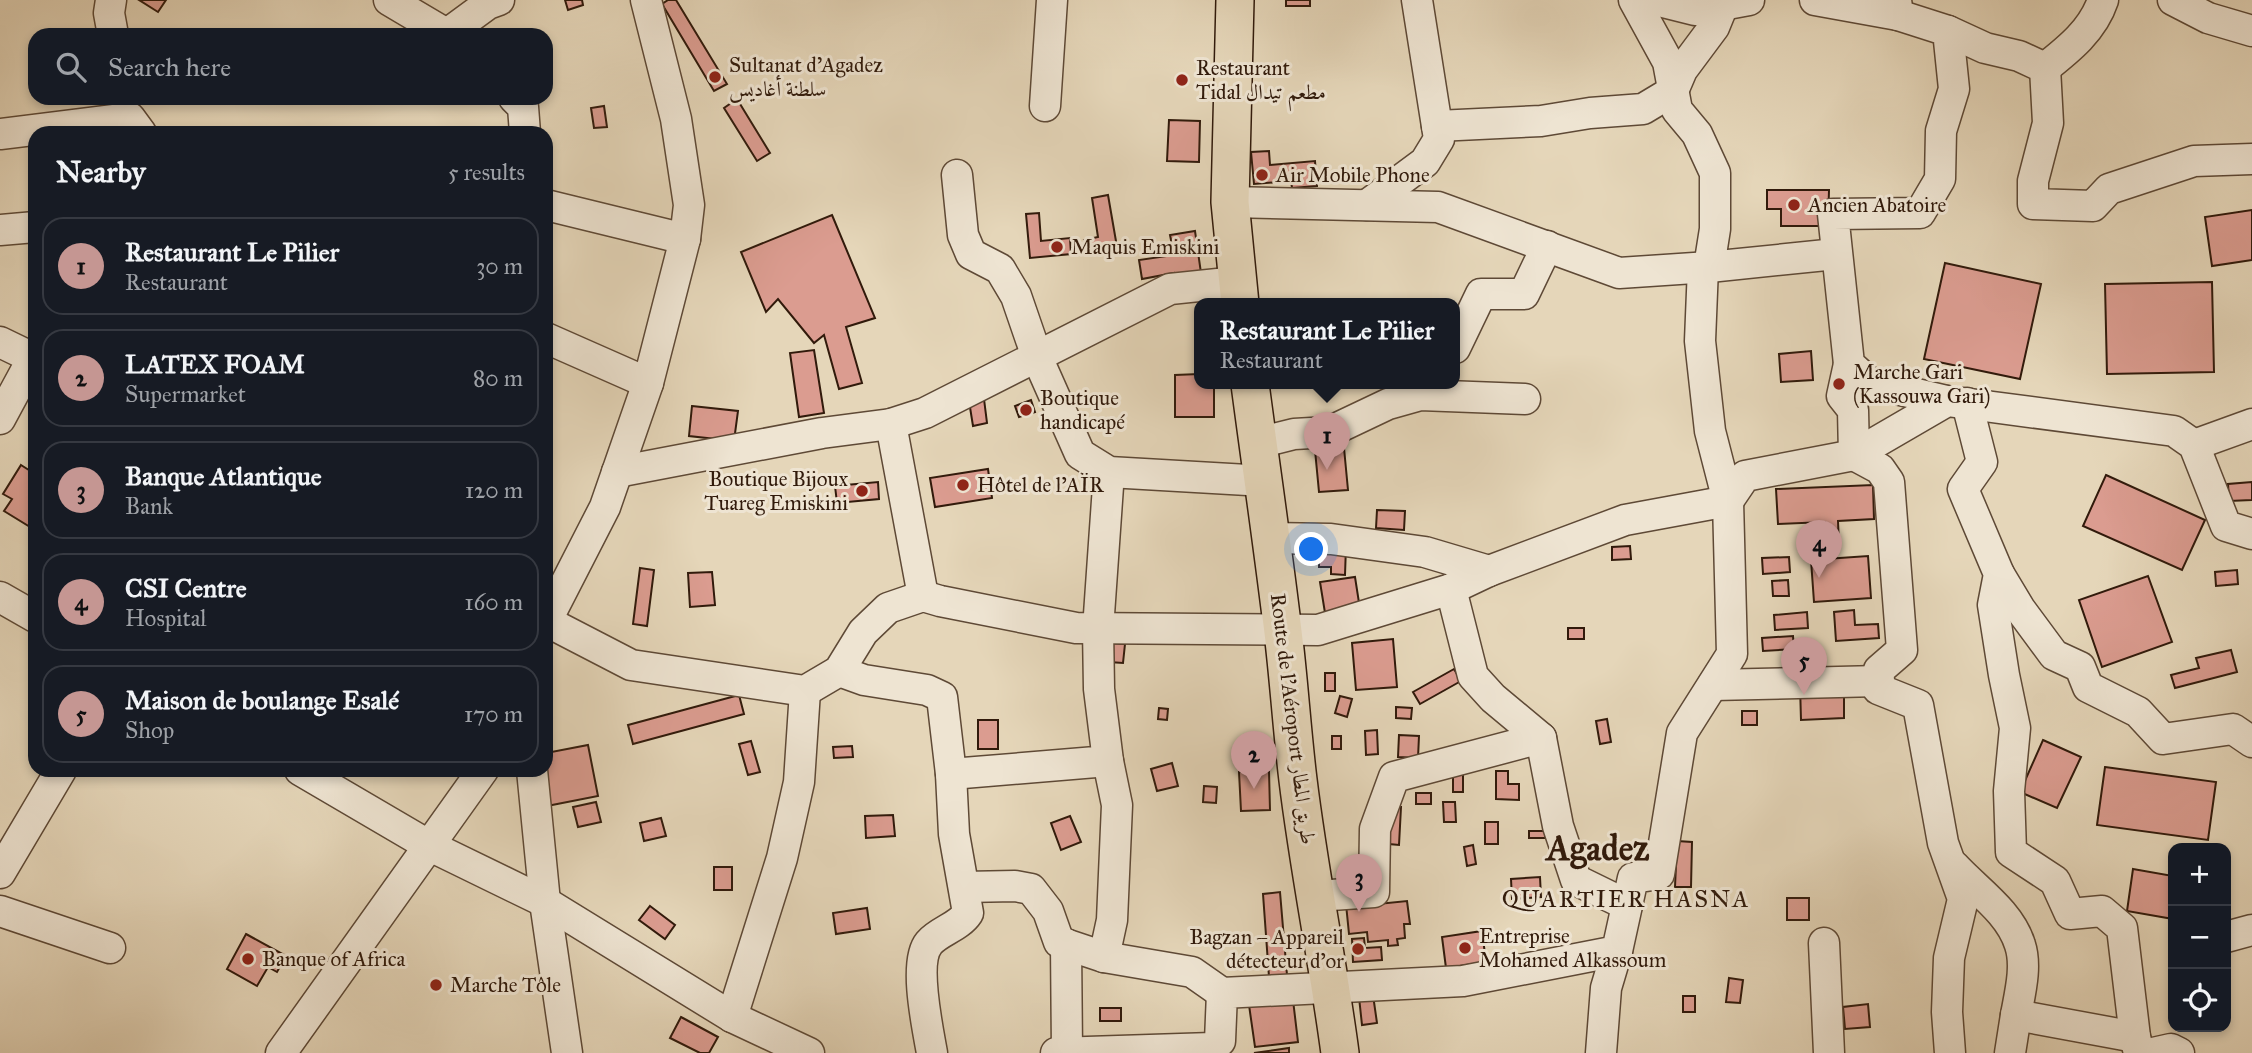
<!DOCTYPE html>
<html lang="en">
<head>
<meta charset="utf-8">
<style>
	:root { --surface:#171b24; --page:#20242c; --text:#f1f3f6; --muted:#9ea1a6; --line:#363941; --accent:#c59692 }
	body { margin:0; font-family:"IM FELL Great Primer",Amiri,serif; background:var(--page); color:var(--text) }
	.controls { position:absolute; right:21px; bottom:21px; display:grid; overflow:hidden; border-radius:14px; box-shadow:0 4px 10px #0003 }
	.controls button { width:63px; height:63px; display:grid; place-items:center; padding:0; border:0; border-bottom:2px solid var(--line); background:var(--surface); color:var(--text); font:35px sans-serif }
	.you { position:absolute; left:1312px; top:550px; width:24px; height:24px; margin:-18px; border:5px solid #fff; border-radius:50%; background:#1a73e8; box-shadow:0 0 0 10px #1a73e833 }
	.badge { display:grid; place-items:center; width:46px; height:46px; border-radius:50%; background:var(--accent); color:#111; font-size:23px; font-weight:700 }
	.pin { position:absolute; translate:-50% -58px; filter:drop-shadow(0 2px 4px #0008) }
	.pin::after { content:''; position:absolute; top:37px; width:24px; height:21px; background:inherit; clip-path:polygon(0 0,100% 0,50% 100%) }
	.popup { position:absolute; left:1194px; top:298px; width:266px; height:91px; box-sizing:border-box; display:grid; place-content:center; border-radius:14px; background:var(--surface); filter:drop-shadow(0 2px 5px #0005); font-size:23px; white-space:nowrap; color:var(--muted) }
	.popup b { font-size:26px; color:var(--text) }
	.popup::after { content:''; position:absolute; left:50%; top:100%; margin-left:-14px; border:14px solid transparent; border-top-color:var(--surface) }
	.list { margin:0; padding:0; list-style:none }
	h2 { display:flex; justify-content:space-between; align-items:center; height:91px; margin:0; padding:0 28px; font-size:30px }
	h2 small { font-size:23px; font-weight:400; color:var(--muted) }
	.list li { display:grid; grid-template-columns:46px 1fr auto; gap:21px; align-items:center; box-sizing:border-box; height:98px; margin:0 14px 14px; padding:0 14px; border:2px solid var(--line); border-radius:21px }
	.list b { display:block; font-size:26px; white-space:nowrap }
	.list p { margin:0; font-size:23px; white-space:nowrap; color:var(--muted) }
	.list em { font-size:23px; font-style:normal; color:var(--muted) }
	.icon { flex:none; width:38px; height:38px; fill:none; stroke:currentColor; stroke-width:2; stroke-linecap:round; stroke-linejoin:round }
	.map { position:relative; flex:none; width:2252px; height:1053px; overflow:hidden }
	.search { position:absolute; background:var(--surface); box-shadow:0 4px 10px #0003; left:28px; top:28px; width:525px; height:77px; display:flex; align-items:center; gap:18px; box-sizing:border-box; padding:0 24px; border-radius:21px; color:var(--muted); font-size:26px }
	.panel { position:absolute; background:var(--surface); box-shadow:0 4px 10px #0003; left:28px; top:126px; width:525px; height:651px; border-radius:21px }
	.map>svg:first-child { display:block }
</style>
</head>
<body>
<div class="map">
<svg width="2252" height="1053" viewBox="0 0 2252 1053">
	<rect width="100%" height="100%" fill="#e5d6b9"/>
	<filter id="stains"><feTurbulence type="fractalNoise" baseFrequency=".00286" numOctaves="4"/><feColorMatrix values="0 0 0 0 .2 0 0 0 0 .09 0 0 0 0 .02 0 0 0 .5 -.17"/></filter>
	<radialGradient id="worn" r=".72"><stop offset=".6" stop-color="#630" stop-opacity="0"/><stop offset="1" stop-color="#630" stop-opacity=".3"/></radialGradient>
	<g fill="#db9c90" stroke="#311a0b" stroke-width="2">
		<path d="M139 0H166L158 12Z"/>
		<path d="M565 0H582L583 5 568 10Z"/>
		<path d="M668 0H676L727 84 714 91 662 4Z"/>
		<rect x="1286" y="0" width="24" height="6"/>
		<path d="M737 99 770 153 757 161 724 108Z"/>
		<path d="M604 106 607 127 594 128 591 108Z"/>
		<path d="M1169 120 1200 121 1199 162 1167 161Z"/>
		<path d="M1269 151 1270 165 1315 161 1317 186 1292 188 1291 181 1254 184 1251 152Z"/>
		<path d="M1767 190H1829L1828 226H1781V209H1767Z"/>
		<path d="M1108 195 1117 247 1086 252 1084 240 1098 237 1092 198Z"/>
		<path d="M2252 210V260L2212 266 2205 217Z"/>
		<path d="M1039 213 1041 241 1070 238 1071 254 1030 258 1026 214Z"/>
		<path d="M832 215 875 318 846 327 862 383 839 389 824 335 814 343 778 299 766 312 741 252Z"/>
		<path d="M1195 231 1201 273 1175 277 1174 273 1142 279 1139 260 1174 255 1170 235Z"/>
		<path d="M1945 263 2041 284 2020 379 1924 359Z"/>
		<path d="M2212 282 2214 372 2107 374 2105 284Z"/>
		<path d="M814 350 824 413 799 417 790 353Z"/>
		<path d="M1811 351 1813 380 1781 382 1779 354Z"/>
		<path d="M1199 374V384H1214V417H1175V375Z"/>
		<path d="M984 399 987 423 973 426 969 401Z"/>
		<path d="M1031 400 1035 412 1019 417 1015 406Z"/>
		<path d="M692 406 738 411 734 441 689 436Z"/>
		<path d="M1344 448 1348 490 1319 492 1315 450Z"/>
		<path d="M21 465 35 474V530L4 511 12 499 3 494Z"/>
		<path d="M988 469 992 498 935 507 930 478Z"/>
		<path d="M2106 475 2205 520 2182 570 2083 526Z"/>
		<path d="M878 482 879 499 837 503 835 486Z"/>
		<path d="M2252 482V500L2229 501 2228 484Z"/>
		<path d="M1873 485 1874 519 1838 521 1839 546 1811 547V538L1825 537V522L1778 524 1776 489Z"/>
		<path d="M1377 510 1405 511 1404 530 1376 528Z"/>
		<path d="M1306 544 1346 546 1345 575 1331 574V567H1319V560H1306Z"/>
		<path d="M1630 546 1631 559 1612 560V547Z"/>
		<path d="M1868 556 1871 598 1814 602 1811 560Z"/>
		<path d="M1789 557 1790 572 1763 574 1762 558Z"/>
		<path d="M640 568 654 570 647 626 633 624Z"/>
		<path d="M2237 570 2238 584 2216 586 2215 572Z"/>
		<path d="M712 572 715 605 690 607 688 573Z"/>
		<path d="M2148 576 2172 642 2102 667 2079 600Z"/>
		<path d="M1355 577 1360 609 1325 613 1320 582Z"/>
		<path d="M1788 580 1789 596H1773L1772 581Z"/>
		<path d="M1854 610 1855 625 1878 624 1879 638 1836 641 1834 612Z"/>
		<path d="M1807 612 1808 628 1775 630 1774 615Z"/>
		<rect x="1568" y="628" width="16" height="11"/>
		<path d="M1793 636 1794 649 1763 651 1762 638Z"/>
		<path d="M1393 639 1397 687 1356 690 1352 643Z"/>
		<path d="M1110 643 1125 644 1123 663 1109 662Z"/>
		<path d="M2231 650 2237 672 2175 688 2171 675 2199 668 2196 658Z"/>
		<path d="M1454 669 1461 681 1420 704 1413 692Z"/>
		<rect x="1325" y="673" width="10" height="18"/>
		<path d="M1844 684V718L1801 720 1800 685Z"/>
		<path d="M739 695 744 714 633 744 628 725Z"/>
		<path d="M1340 696 1352 699 1347 717 1335 713Z"/>
		<path d="M1396 707 1412 708 1411 719 1396 718Z"/>
		<path d="M1159 708 1168 709 1167 720 1158 719Z"/>
		<rect x="1742" y="711" width="15" height="14"/>
		<path d="M1607 719 1611 742 1600 744 1596 721Z"/>
		<rect x="978" y="720" width="20" height="29"/>
		<path d="M1377 730 1378 754 1366 755 1365 731Z"/>
		<path d="M1399 735 1419 736 1418 758 1398 757Z"/>
		<rect x="1332" y="736" width="9" height="13"/>
		<path d="M2043 740 2081 757 2057 808 2020 792Z"/>
		<path d="M751 741 760 772 748 775 739 744Z"/>
		<path d="M588 745 598 796 547 806 546 753Z"/>
		<path d="M852 746 853 757 834 758 833 747Z"/>
		<path d="M1172 763 1178 786 1157 791 1151 769Z"/>
		<path d="M2105 767 2216 782 2208 840 2097 825Z"/>
		<path d="M1269 771 1270 810 1241 811 1239 772Z"/>
		<path d="M1496 771H1508V784H1519V800L1496 799Z"/>
		<rect x="1453" y="775" width="10" height="17"/>
		<path d="M1204 786 1217 787 1216 803 1203 802Z"/>
		<rect x="1416" y="793" width="15" height="11"/>
		<path d="M596 802 601 822 578 827 573 807Z"/>
		<path d="M1443 802H1455L1456 822H1444Z"/>
		<path d="M1391 807H1401L1399 845 1389 844Z"/>
		<path d="M893 815 895 836 866 838 865 816Z"/>
		<path d="M1070 816 1081 842 1061 850 1051 823Z"/>
		<path d="M661 818 666 836 644 841 640 823Z"/>
		<rect x="1485" y="822" width="13" height="22"/>
		<rect x="1529" y="831" width="16" height="7"/>
		<path d="M1677 841 1692 842 1691 887H1675Z"/>
		<path d="M1473 845 1476 864 1467 866 1464 847Z"/>
		<rect x="714" y="867" width="18" height="23"/>
		<path d="M2133 869 2173 876V919L2127 911Z"/>
		<path d="M1540 877 1541 897 1512 899 1511 879Z"/>
		<path d="M1280 892 1287 975 1269 977 1263 894Z"/>
		<rect x="1787" y="898" width="22" height="22"/>
		<path d="M1407 901 1410 924H1404L1405 938 1397 939 1398 945 1388 946V940L1368 942 1367 932 1349 934 1346 904 1368 905Z"/>
		<path d="M650 906 675 925 665 939 639 920Z"/>
		<path d="M867 908 870 929 836 934 833 913Z"/>
		<path d="M1482 931 1486 962 1446 968 1442 937Z"/>
		<path d="M246 934 286 956 277 972 268 967 257 986 227 969Z"/>
		<path d="M1364 938 1365 948 1381 947 1382 960 1353 962 1352 939Z"/>
		<path d="M1729 978 1743 980 1740 1003 1726 1002Z"/>
		<path d="M1373 995 1377 1023 1362 1025 1359 997Z"/>
		<rect x="1683" y="996" width="12" height="16"/>
		<path d="M1293 1000 1298 1042 1255 1047 1249 1005Z"/>
		<path d="M1868 1004 1870 1027 1845 1029 1843 1007Z"/>
		<rect x="1100" y="1008" width="21" height="13"/>
		<path d="M681 1017 718 1037 709 1053H700L670 1038Z"/>
		<path d="M1289 1048V1053H1254Z"/>
	</g>
	<g fill="none" stroke-linecap="round" stroke-linejoin="round">
		<g stroke="#5e4936" stroke-width="33">
			<g id="minor">
				<path d="M111 0 109 13 113 35"/>
				<path d="M389 0 448 35"/>
				<path d="M1634 0 1668 62 1677 110 1697 134 1715 173V229L1709 267 1836 254"/>
				<path d="M1655 0 1695 10 1749 0"/>
				<path d="M1815 0 1898 15"/>
				<path d="M1896 0 1898 15 1948 31 1954 89 1941 131 1940 179 1920 213 1833 214 1849 364 1870 383 1947 401"/>
				<path d="M2173 0 2208 18 2252 31"/>
				<path d="M1948 31 1985 48 2019 56 2045 68 2048 123 2033 181V204L2093 206 2109 189 2194 161 2252 159"/>
				<path d="M447 34 488 4 499 0"/>
				<path d="M2045 68C2069 49 2093 30 2103 0"/>
				<path d="M514 98 523 107 525 133"/>
				<path d="M1045 106 1052 0"/>
				<path d="M1437 126 1541 121 1590 113 1643 109 1673 91 1682 70 1714 27 1723 5"/>
				<path d="M0 134 130 118 141 133"/>
				<path d="M957 175 963 235 971 254 1000 269 1016 296 1037 357 1080 454 1109 472 1265 481"/>
				<path d="M1230 202 1438 207 1619 273 1709 267"/>
				<path d="M546 205 685 239"/>
				<path d="M1367 205 1425 162 1439 139 1417 0"/>
				<path d="M0 230 35 227"/>
				<path d="M546 338 648 383"/>
				<path d="M0 342 33 358 35 362"/>
				<path d="M1455 348 1481 294H1524L1547 246"/>
				<path d="M1849 364 1842 396 1853 410 1854 455 1880 469 1889 482 1902 650 1879 670 1878 689 1918 705 1943 843 1963 899 1949 958 1947 1012 1950 1053"/>
				<path d="M1967 403 1982 462 1963 489 1999 574 1993 605 2004 675 2015 728 2009 791 2011 852 2055 881 2070 914 2102 911 2122 928 2135 1037 2139 1053"/>
				<path d="M0 419 35 354"/>
				<path d="M891 424 923 596"/>
				<path d="M1258 443 1294 434 1329 432 1388 404 1420 395 1525 399"/>
				<path d="M2194 445 2252 424"/>
				<path d="M617 472 822 433 891 424 925 413 1170 289 1237 282"/>
				<path d="M1269 538 1331 539 1425 552 1489 571"/>
				<path d="M1999 574 2020 609 2054 655 2080 667 2088 687 2138 712 2163 739 2233 729 2252 742"/>
				<path d="M1451 589 1473 676 1493 698 1541 738 1558 826 1576 880 1627 905"/>
				<path d="M0 597 35 617"/>
				<path d="M546 621 631 665 805 691 839 671 863 632 888 608 923 596 940 601 1076 628 1318 630 1451 589 1489 571 1625 520 1728 501 1745 476 1854 455 1947 401 2174 431 2194 445 2226 526 2252 534"/>
				<path d="M546 622 605 507 648 383 685 239 689 205 676 119 646 0"/>
				<path d="M839 671 864 680 927 690 942 697 951 774 954 834 968 913C959 927 939 931 929 943 913 962 928 1030 932 1053"/>
				<path d="M1713 685 1879 681"/>
				<path d="M300 770 428 845 545 902 732 1017 809 1053"/>
				<path d="M532 770 545 902 567 1053"/>
				<path d="M951 774 1108 761 1099 689 1098 629 1109 472"/>
				<path d="M1954 866C1976 890 2010 912 2020 945 2027 966 2020 993 2016 1015"/>
				<path d="M0 873 61 770"/>
				<path d="M964 887 1015 886 1031 889 1048 911 1059 942 1104 957 1192 972 1222 993"/>
				<path d="M1317 896 1374 892 1375 829 1394 777 1541 738"/>
				<path d="M0 911 110 948"/>
				<path d="M2226 937 2252 930"/>
				<path d="M1824 943 1829 1053"/>
				<path d="M1066 944 1067 1052"/>
				<path d="M1104 957 1112 920 1117 805 1108 761"/>
				<path d="M732 1017 782 858 799 782 805 691"/>
				<path d="M281 1053 483 770"/>
				<path d="M1056 1053 1212 1048 1220 1041 1222 993 1463 981 1617 951 1633 878 1659 874 1682 733 1732 654 1728 501 1710 431 1700 341 1703 267"/>
				<path d="M1601 1053 1606 988 1617 951"/>
				<path d="M2010 1053 2016 1015 2135 1037"/>
				<path d="M2153 1053 2171 1049 2179 1053"/>
			</g>
		</g>
		<g stroke="#311a0b" stroke-width="40">
			<g id="major">
				<path d="M1235 0 1230 202 1240 304"/>
				<path d="M1250 384C1261 467 1273 549 1283 632 1289 681 1292 731 1298 780 1309 871 1328 962 1340 1053"/>
			</g>
		</g>
		<use href="#minor" stroke="#eee4d2" stroke-width="30"/>
		<use href="#major" stroke="#e5d6b9" stroke-width="37"/>
	</g>
	<g fill="#8f2418" stroke="#eee4d2" stroke-width="2.5">
		<circle cx="715" cy="77" r="7"/>
		<circle cx="1182" cy="80" r="7"/>
		<circle cx="1262" cy="175" r="7"/>
		<circle cx="1794" cy="205" r="7"/>
		<circle cx="1057" cy="247" r="7"/>
		<circle cx="1839" cy="384" r="7"/>
		<circle cx="1026" cy="410" r="7"/>
		<circle cx="963" cy="485" r="7"/>
		<circle cx="862" cy="491" r="7"/>
		<circle cx="1465" cy="948" r="7"/>
		<circle cx="1358" cy="949" r="7"/>
		<circle cx="248" cy="959" r="7"/>
		<circle cx="436" cy="985" r="7"/>
	</g>
	<g text-anchor="middle" stroke-width="6" stroke-linejoin="round" paint-order="stroke">
		<g font-size="21" fill="#311a0b" stroke="#eee4d2" text-anchor="start">
			<text x="729" y="72">Sultanat d'Agadez<tspan x="729" dy="24">سلطنة أغاديس</tspan></text>
			<text x="1196" y="75">Restaurant<tspan x="1196" dy="24">Tidal مطعم تيدال</tspan></text>
			<text x="1276" y="182">Air Mobile Phone</text>
			<text x="1808" y="212">Ancien Abatoire</text>
			<text x="1071" y="254">Maquis Emiskini</text>
			<text x="1853" y="379">Marche Gari<tspan x="1853" dy="24">(Kassouwa Gari)</tspan></text>
			<text x="1040" y="405">Boutique<tspan x="1040" dy="24">handicapé</tspan></text>
			<text x="848" y="486" text-anchor="end">Boutique Bijoux<tspan x="848" dy="24">Tuareg Emiskini</tspan></text>
			<text x="977" y="492">Hôtel de l’AÏR</text>
			<text x="1479" y="943">Entreprise<tspan x="1479" dy="24">Mohamed Alkassoum</tspan></text>
			<text x="1344" y="944" text-anchor="end">Bagzan – Appareil<tspan x="1344" dy="24">détecteur d’or</tspan></text>
			<text x="262" y="966">Banque of Africa</text>
			<text x="450" y="992">Marche Tôle</text>
		</g>
		<g font-size="21" fill="#311a0b" stroke="#eee4d2">
			<text transform="translate(1293 719) rotate(83)" y="7">Route de l'Aéroport طريق المطار</text>
		</g>
		<g font-size="24" letter-spacing="2" fill="#311a0b" stroke="#eee4d2">
			<text x="1626" y="907">QUARTIER HASNA</text>
		</g>
		<g font-size="35" font-weight="bold" fill="#311a0b" stroke="#eee4d2">
			<text x="1598" y="860">Agadez</text>
		</g>
	</g>
	<rect width="100%" height="100%" filter="url(#stains)"/>
	<rect width="100%" height="100%" fill="url(#worn)"/>
</svg>
<div class="controls">
<button>+</button>
<button>−</button>
<button><svg class="icon" aria-label="locate" viewBox="0 0 24 24"><circle cx="12" cy="12" r="6"/><path d="M12 2v4M12 18v4M2 12h4M18 12h4"/></svg></button>
</div>
<div class="you"></div>
<div class="pin badge" style="left:1327px;top:470px">1</div>
<div class="popup"><b>Restaurant Le Pilier</b>Restaurant</div>
<div class="pin badge" style="left:1254px;top:789px">2</div>
<div class="pin badge" style="left:1359px;top:912px">3</div>
<div class="pin badge" style="left:1819px;top:578px">4</div>
<div class="pin badge" style="left:1804px;top:695px">5</div>
<div class="search"><svg class="icon" aria-label="search" viewBox="0 0 24 24"><circle cx="10" cy="10" r="6"/><path d="M15 15l6 6"/></svg>Search here</div>
<section class="panel">
<h2>Nearby<small>5 results</small></h2>
<ul class="list">
<li><span class="badge">1</span><div><b>Restaurant Le Pilier</b><p>Restaurant</p></div><em>30 m</em></li>
<li><span class="badge">2</span><div><b>LATEX FOAM</b><p>Supermarket</p></div><em>80 m</em></li>
<li><span class="badge">3</span><div><b>Banque Atlantique</b><p>Bank</p></div><em>120 m</em></li>
<li><span class="badge">4</span><div><b>CSI Centre</b><p>Hospital</p></div><em>160 m</em></li>
<li><span class="badge">5</span><div><b>Maison de boulange Esalé</b><p>Shop</p></div><em>170 m</em></li>
</ul>
</section>
</div>
</body>
</html>
